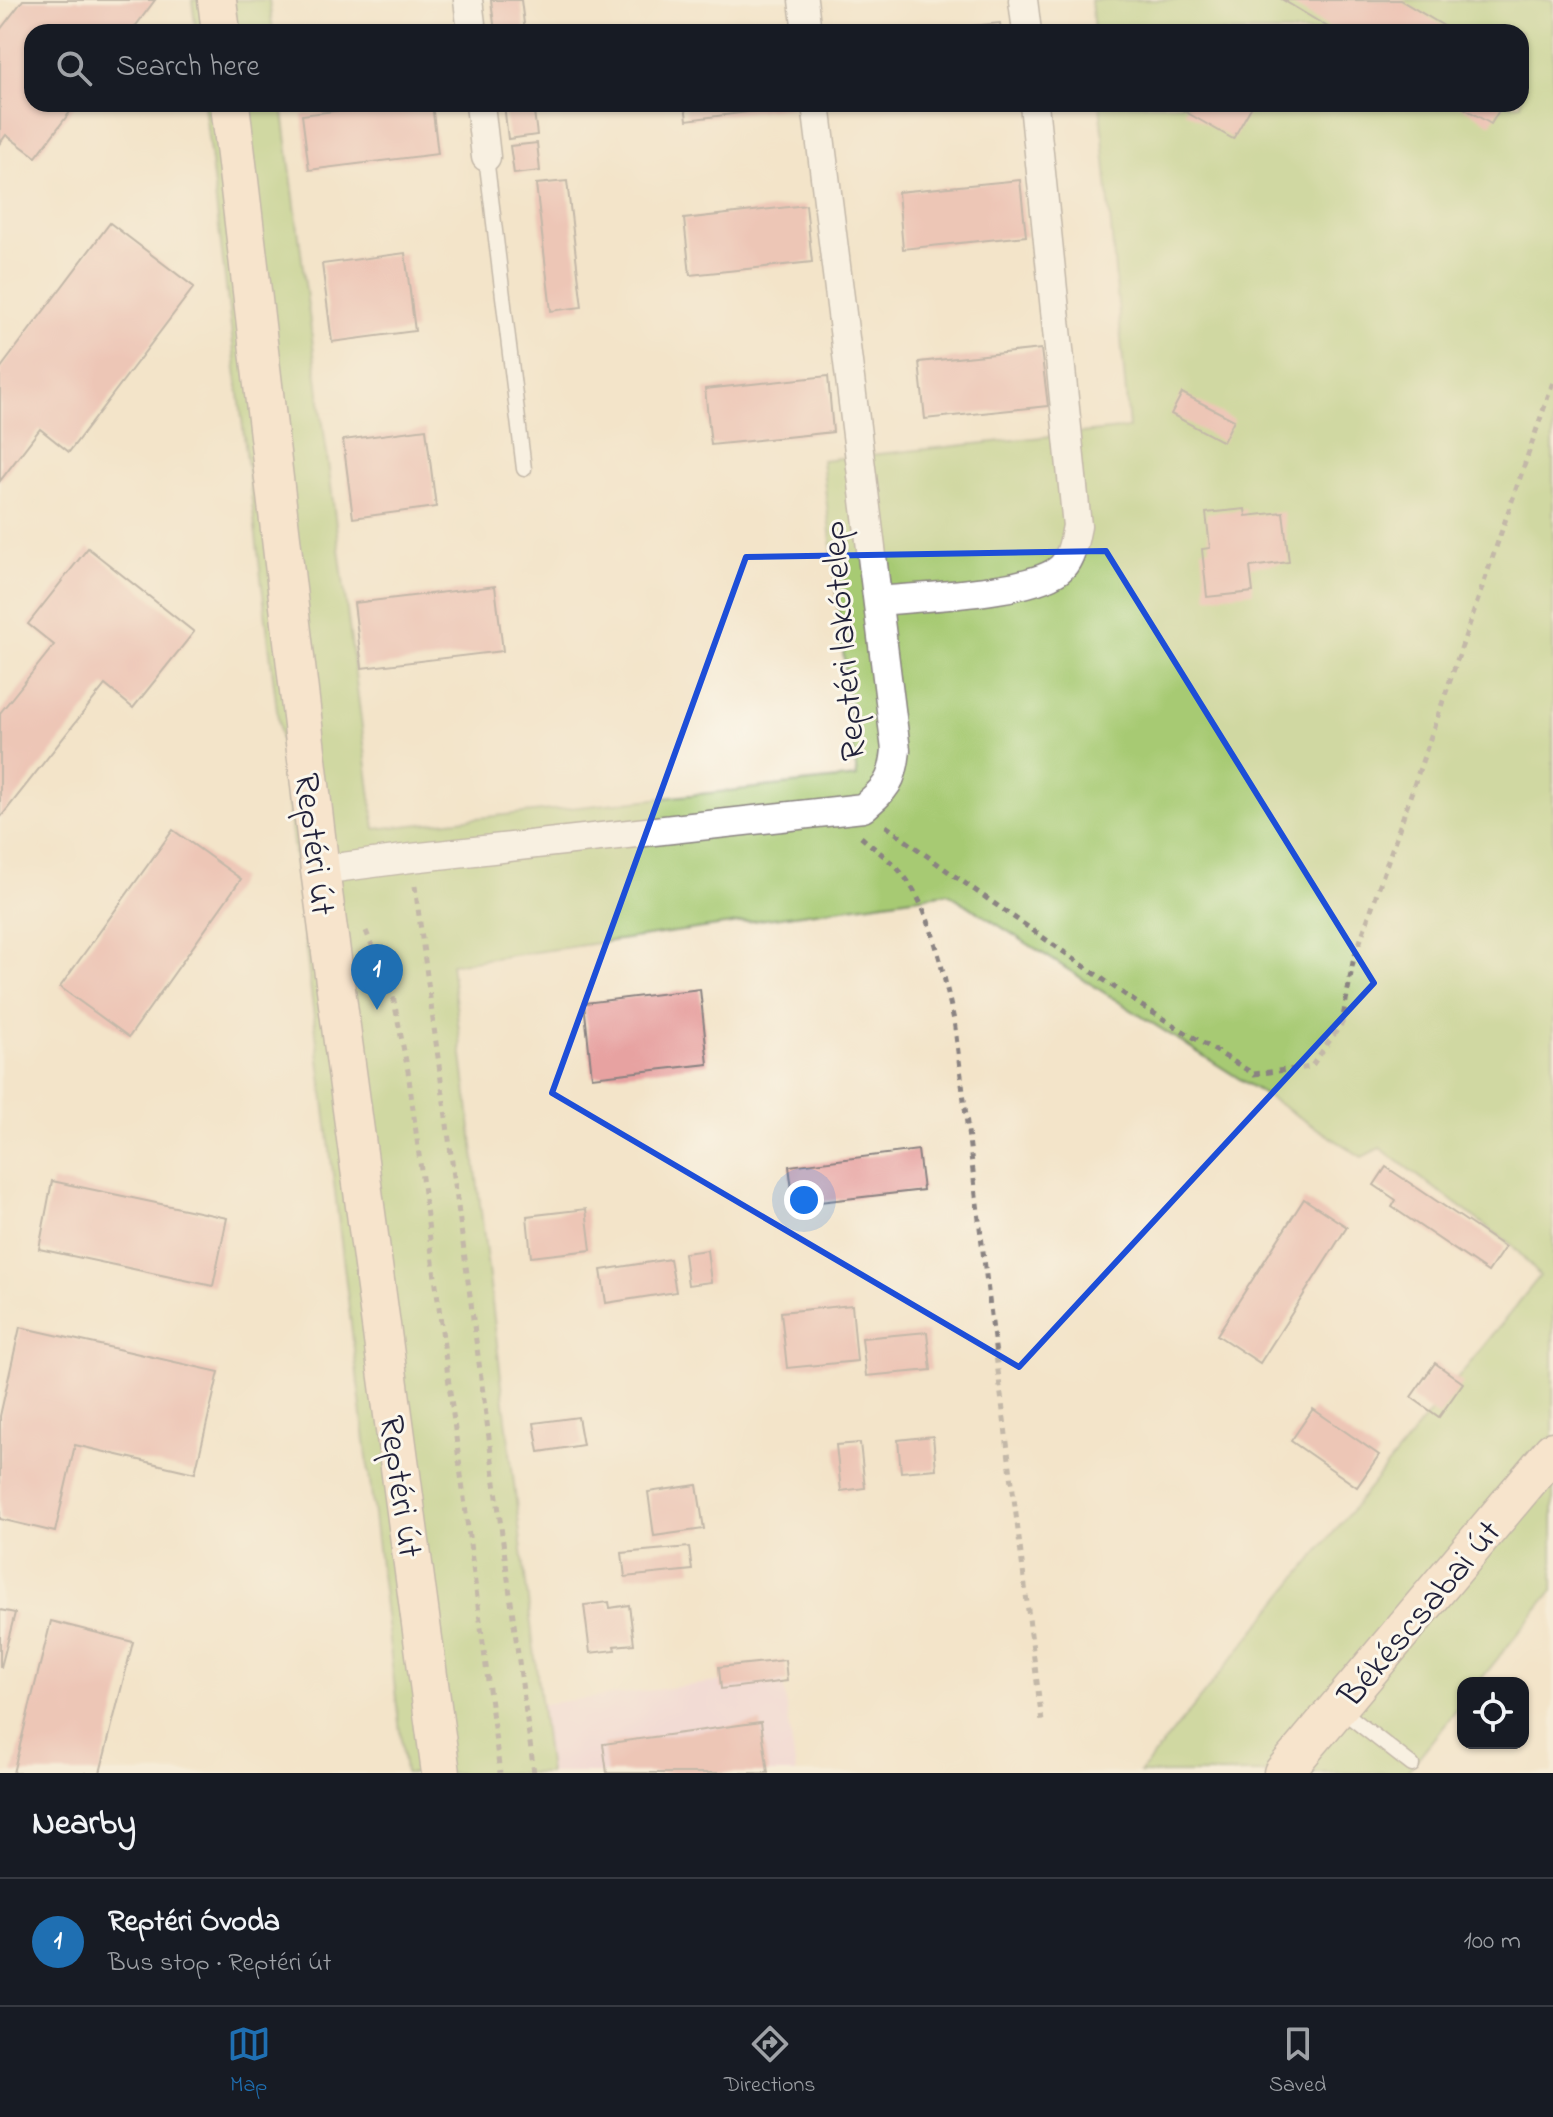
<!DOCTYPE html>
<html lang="en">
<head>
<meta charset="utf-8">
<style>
	:root { --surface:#171b24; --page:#242831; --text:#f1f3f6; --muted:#9ea1a6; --line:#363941; --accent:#1f6fb2 }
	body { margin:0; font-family:"Indie Flower",sans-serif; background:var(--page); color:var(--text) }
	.controls { position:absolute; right:24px; bottom:24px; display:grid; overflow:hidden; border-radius:16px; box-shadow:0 2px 6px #0004 }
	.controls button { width:72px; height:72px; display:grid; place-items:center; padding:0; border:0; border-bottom:2px solid var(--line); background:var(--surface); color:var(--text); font:40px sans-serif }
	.you { position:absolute; left:804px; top:1200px; width:28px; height:28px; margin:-20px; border:6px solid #fff; border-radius:50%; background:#1a73e8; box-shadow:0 0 0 12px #1a73e833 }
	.badge { display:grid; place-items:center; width:52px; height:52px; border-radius:50%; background:var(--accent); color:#fff; font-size:26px; font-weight:700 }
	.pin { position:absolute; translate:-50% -66px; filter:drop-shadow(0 2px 4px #0008) }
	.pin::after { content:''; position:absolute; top:42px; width:28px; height:24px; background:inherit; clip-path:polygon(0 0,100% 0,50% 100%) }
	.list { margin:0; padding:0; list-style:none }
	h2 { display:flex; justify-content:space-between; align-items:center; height:104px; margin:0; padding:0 32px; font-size:34px }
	h2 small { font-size:26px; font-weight:400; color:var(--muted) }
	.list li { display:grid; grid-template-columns:52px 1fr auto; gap:24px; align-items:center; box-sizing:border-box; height:128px; padding:0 32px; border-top:2px solid var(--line) }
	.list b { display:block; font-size:30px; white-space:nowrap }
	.list p { margin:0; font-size:26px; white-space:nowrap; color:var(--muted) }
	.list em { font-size:26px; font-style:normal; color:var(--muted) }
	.icon { flex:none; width:44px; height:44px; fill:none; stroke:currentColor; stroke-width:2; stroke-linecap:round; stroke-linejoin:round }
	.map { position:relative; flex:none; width:1553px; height:1773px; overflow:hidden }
	.search { position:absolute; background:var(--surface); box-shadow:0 2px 6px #0004; left:24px; right:24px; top:24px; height:88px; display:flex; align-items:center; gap:20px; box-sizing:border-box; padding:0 28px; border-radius:24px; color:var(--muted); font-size:30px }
	.sheet { height:232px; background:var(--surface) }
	nav { display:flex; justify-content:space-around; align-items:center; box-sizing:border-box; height:112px; border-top:2px solid var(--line); background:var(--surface); font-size:22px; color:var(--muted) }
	nav a { display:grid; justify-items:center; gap:4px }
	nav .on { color:var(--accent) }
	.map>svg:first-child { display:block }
</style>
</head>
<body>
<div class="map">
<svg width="1553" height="1773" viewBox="0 0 1553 1773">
	<rect width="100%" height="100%" fill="#fbf7ec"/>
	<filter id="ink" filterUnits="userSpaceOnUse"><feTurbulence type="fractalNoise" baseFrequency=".0125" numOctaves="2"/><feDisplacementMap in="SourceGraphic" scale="16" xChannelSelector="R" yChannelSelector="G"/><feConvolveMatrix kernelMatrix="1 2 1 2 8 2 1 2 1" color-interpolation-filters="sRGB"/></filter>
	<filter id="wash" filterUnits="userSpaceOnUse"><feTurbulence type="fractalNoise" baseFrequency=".006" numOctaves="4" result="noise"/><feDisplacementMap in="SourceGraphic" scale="32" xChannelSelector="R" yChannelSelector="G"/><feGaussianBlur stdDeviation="1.8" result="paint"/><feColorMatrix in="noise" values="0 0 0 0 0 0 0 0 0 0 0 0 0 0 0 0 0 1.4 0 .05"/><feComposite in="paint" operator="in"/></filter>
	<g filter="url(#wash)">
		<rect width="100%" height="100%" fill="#f3e4c9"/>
		<path fill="#f2d0e2" d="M782 1674 796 1773H549L541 1704Z"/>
		<g fill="#a7ca73" stroke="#647657" stroke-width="2">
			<path d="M192 0H269L273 32H196Z"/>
			<path d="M1091 0H1553V1590L1478 1683H1463V1702L1406 1773H1140L1540 1276 1513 1246 1380 1148 1362 1157 948 893 451 964 549 1773H405L204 104H282L375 829 857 777 822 460 1129 428 1100 104H1521V32H1094Z"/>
		</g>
		<g id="blocks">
			<g fill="#e7a2a1">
				<path d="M23 0H155L131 32H32V104H76L36 157 6 135 0 143V30Z"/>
				<path d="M491 0H521L525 32H495Z"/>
				<path d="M1283 0H1400L1454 32H1336Z"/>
				<path d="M1000 23 1001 32H934V30Z"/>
				<path d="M389 104H432L438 154 309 170 302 115Z"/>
				<path d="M504 104H533L537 135 508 139Z"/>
				<path d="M685 104H794L795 106 687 120Z"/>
				<path d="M1188 104H1248L1252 106 1233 139 1184 111Z"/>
				<path d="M1457 104H1503L1491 124Z"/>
				<path d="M537 143 540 171 514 174 510 146Z"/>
				<path d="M1020 180 1026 236 903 249 898 192Z"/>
				<path d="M567 181 582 307 551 311 536 184Z"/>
				<path d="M806 205 812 262 690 275 684 219Z"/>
				<path d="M110 223 194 287 69 452 40 429 0 481V369Z"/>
				<path d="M405 253 415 331 332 342 322 264Z"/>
				<path d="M1041 349 1048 406 925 419 919 362Z"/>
				<path d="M828 376 833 432 711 445 705 389Z"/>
				<path d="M1182 393 1234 420 1223 442 1171 414Z"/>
				<path d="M426 429 436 507 353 518 343 440Z"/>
				<path d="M1245 509 1246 516 1283 512 1289 562 1250 567 1253 592 1207 597 1202 549 1210 548 1206 513Z"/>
				<path d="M88 548 194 632 133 708 105 685 0 818V713L54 645 28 624Z"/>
				<path d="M495 586 503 651 362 668 354 603Z"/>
				<path d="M173 830 241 879 129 1037 60 987Z"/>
				<path d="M700 989 708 1064 592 1077 584 1003Z"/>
				<path d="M918 1150 923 1190 794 1205 789 1166Z"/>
				<path d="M1386 1167 1505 1247 1488 1272 1392 1207 1396 1200 1374 1185Z"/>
				<path d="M52 1181 227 1218 213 1286 39 1249Z"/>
				<path d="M1304 1199 1347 1227 1260 1363 1217 1335Z"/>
				<path d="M586 1209 591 1250 531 1257 527 1216Z"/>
				<path d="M707 1250 711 1282 688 1285 684 1253Z"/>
				<path d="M670 1259 676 1292 606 1303 601 1270Z"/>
				<path d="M852 1305 857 1361 787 1368 781 1312Z"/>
				<path d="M20 1327 219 1372 195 1473 75 1445 55 1532 0 1519V1416Z"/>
				<path d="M927 1332 931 1370 866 1376 862 1338Z"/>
				<path d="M1435 1363 1463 1383 1439 1417 1411 1397Z"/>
				<path d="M1313 1409 1379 1455 1357 1487 1291 1441Z"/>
				<path d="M578 1417 583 1445 539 1452 534 1423Z"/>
				<path d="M933 1436 936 1469 901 1472 898 1440Z"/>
				<path d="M860 1443 865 1488 841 1491 836 1445Z"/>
				<path d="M697 1485 704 1529 654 1536 648 1492Z"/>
				<path d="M689 1547 692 1570 625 1577 622 1553Z"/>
				<path d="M609 1602 610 1608 629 1605 634 1644 614 1646 615 1650 590 1653 584 1605Z"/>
				<path d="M0 1610 15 1613 1 1667H0Z"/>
				<path d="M51 1621 133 1642 100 1773H13Z"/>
				<path d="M785 1660 787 1681 721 1689 719 1667Z"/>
				<path d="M761 1722 768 1773H607L603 1744Z"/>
			</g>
		</g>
	</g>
	<g filter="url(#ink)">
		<use href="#blocks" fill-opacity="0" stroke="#8a8382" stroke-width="2"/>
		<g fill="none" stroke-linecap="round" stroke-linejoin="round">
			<g stroke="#8a8382" stroke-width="17">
				<g id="lane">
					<path d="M486 157 524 469"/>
					<path d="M1340 1709 1412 1765"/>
				</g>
			</g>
			<g stroke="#8a8382" stroke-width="31">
				<g id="street">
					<path d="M468 0 472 32"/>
					<path d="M803 0 807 32"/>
					<path d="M1023 0 1027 32"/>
					<path d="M480 104 486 157"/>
					<path d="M879 601C918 597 1037 593 1062 567 1072 556 1074 540 1077 526L1034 104"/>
					<path d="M320 870 411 858 863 808C886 788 893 782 896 750L816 104"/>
				</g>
			</g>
			<g stroke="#8a8382" stroke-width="41">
				<g id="secondary">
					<path d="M217 0 221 32"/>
					<path d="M230 104 320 870 441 1773"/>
					<path d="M1283 1773 1553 1451"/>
				</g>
			</g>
			<g stroke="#8a8382" stroke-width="5" stroke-dasharray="6 6" stroke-linecap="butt">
				<path d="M886 826 949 872 1137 1003 1254 1074 1311 1067 1342 1023 1353 962 1553 382"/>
				<path d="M861 837C876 850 895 863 907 880 934 918 943 975 954 1020L1042 1722"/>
				<path d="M415 886 534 1773"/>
				<path d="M366 931 393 996 408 1071 500 1773"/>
			</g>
			<use href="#lane" stroke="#fff" stroke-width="14"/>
			<use href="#street" stroke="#fff" stroke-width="28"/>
			<use href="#secondary" stroke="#fde4d0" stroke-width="38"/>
		</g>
	</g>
	<path d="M0 0H1553V1773H0ZM1106 551 1374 983 1019 1367 552 1093 746 557Z" fill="#f3e4c9" fill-opacity=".55" fill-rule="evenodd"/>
	<path fill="none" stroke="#1d4ed8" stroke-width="6" stroke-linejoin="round" d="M1106 551 1374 983 1019 1367 552 1093 746 557Z"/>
	<g text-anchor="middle" stroke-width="6" stroke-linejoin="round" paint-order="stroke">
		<g font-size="36" fill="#22223b" stroke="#fbf7ec">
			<text transform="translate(841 641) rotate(-95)" y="13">Reptéri lakótelep</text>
			<text transform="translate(317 844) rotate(83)" y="13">Reptéri út</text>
			<text transform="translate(403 1486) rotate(82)" y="13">Reptéri út</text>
			<text transform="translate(1418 1612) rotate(-50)" y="13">Békéscsabai út</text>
		</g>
	</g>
</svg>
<div class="controls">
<button><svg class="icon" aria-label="locate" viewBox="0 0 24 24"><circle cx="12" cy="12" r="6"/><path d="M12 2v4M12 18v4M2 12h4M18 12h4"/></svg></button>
</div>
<div class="you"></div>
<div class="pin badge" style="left:377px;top:1010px">1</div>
<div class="search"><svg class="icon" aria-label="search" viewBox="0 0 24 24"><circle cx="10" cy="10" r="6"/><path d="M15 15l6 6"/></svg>Search here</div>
</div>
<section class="sheet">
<h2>Nearby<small></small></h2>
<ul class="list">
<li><span class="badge">1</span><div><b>Reptéri Óvoda</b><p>Bus stop · Reptéri út</p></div><em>100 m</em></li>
</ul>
</section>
<nav>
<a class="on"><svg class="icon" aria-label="map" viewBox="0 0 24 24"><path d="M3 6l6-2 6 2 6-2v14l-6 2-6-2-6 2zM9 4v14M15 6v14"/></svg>Map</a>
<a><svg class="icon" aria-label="directions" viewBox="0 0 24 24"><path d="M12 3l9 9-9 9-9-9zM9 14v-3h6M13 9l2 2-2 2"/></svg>Directions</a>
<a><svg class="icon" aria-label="saved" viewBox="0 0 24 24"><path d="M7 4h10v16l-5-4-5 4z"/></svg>Saved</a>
</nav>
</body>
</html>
